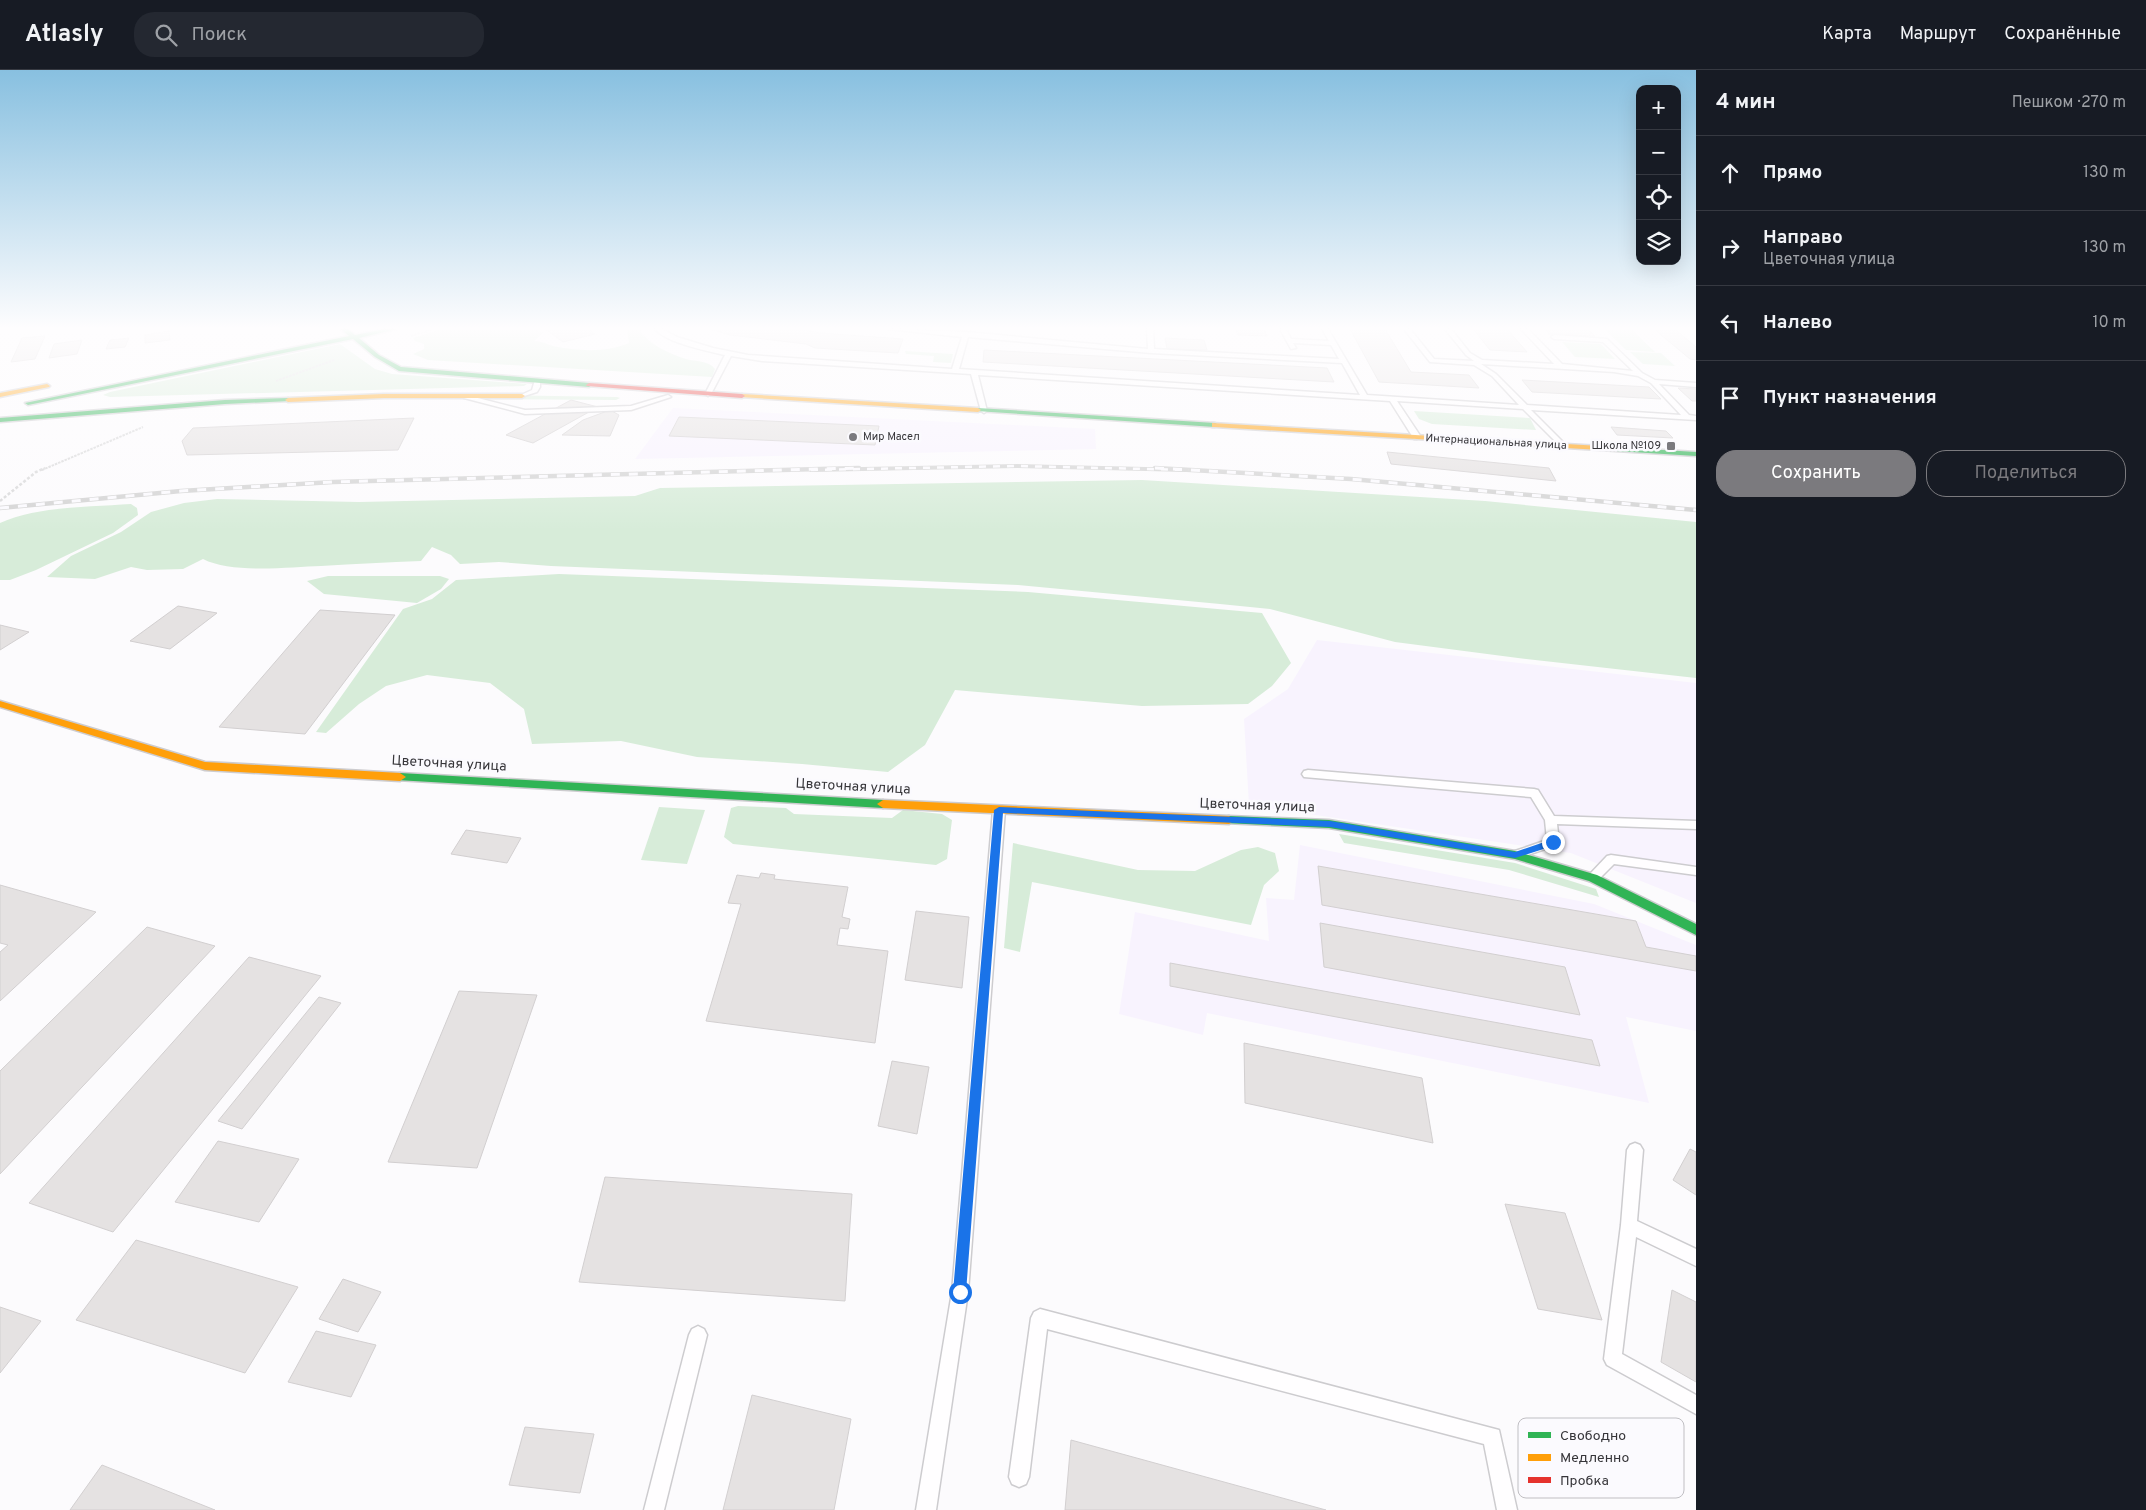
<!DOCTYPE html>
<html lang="ru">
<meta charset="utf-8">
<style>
:root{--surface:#171b24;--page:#242831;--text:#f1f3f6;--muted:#9ea1a6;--line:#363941;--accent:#7b7a7e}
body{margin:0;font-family:Overpass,sans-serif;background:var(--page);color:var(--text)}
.controls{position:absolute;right:15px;top:15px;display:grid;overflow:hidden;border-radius:10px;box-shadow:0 5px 20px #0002}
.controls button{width:45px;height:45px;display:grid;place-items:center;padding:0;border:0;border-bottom:1px solid var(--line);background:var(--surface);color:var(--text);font:25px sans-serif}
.stop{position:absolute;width:15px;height:15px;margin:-11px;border:4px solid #1a73e8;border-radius:50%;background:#fff}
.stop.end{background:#1a73e8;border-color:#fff;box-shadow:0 1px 5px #0008}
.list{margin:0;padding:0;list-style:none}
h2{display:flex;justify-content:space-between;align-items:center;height:65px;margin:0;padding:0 20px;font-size:21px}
h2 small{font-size:16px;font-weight:400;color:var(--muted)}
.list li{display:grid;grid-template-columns:32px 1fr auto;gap:15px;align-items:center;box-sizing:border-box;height:75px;padding:0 20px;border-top:1px solid var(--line)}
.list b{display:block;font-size:19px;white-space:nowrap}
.list p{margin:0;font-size:16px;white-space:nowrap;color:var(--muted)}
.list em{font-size:16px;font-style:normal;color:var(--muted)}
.actions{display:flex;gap:10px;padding:15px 20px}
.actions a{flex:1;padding:11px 0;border:1px solid var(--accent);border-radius:20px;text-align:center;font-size:18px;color:var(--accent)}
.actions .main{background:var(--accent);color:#fff}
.icon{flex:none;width:28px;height:28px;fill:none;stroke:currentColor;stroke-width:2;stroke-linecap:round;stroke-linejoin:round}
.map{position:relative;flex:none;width:1696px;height:1440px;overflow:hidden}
header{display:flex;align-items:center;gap:30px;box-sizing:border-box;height:70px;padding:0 25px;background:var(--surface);border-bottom:1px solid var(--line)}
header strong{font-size:24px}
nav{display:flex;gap:28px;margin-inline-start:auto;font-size:18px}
.search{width:350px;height:45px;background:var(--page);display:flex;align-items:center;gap:12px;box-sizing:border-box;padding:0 18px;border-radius:20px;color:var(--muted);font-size:19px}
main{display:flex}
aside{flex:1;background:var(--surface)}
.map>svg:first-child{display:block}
.industrial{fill:#f8f3fe}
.green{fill:#d7ecd9}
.building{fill:#e5e2e2;stroke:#d2cfd0}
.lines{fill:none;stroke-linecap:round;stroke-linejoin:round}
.lane-casing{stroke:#cdcccf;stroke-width:3}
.fast-casing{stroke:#cdcccf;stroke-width:3}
.slow-casing{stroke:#cdcccf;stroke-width:3}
.jam-casing{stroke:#cdcccf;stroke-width:3}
.path-far1{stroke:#d9d9da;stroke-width:2;stroke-dasharray:2.5 1;stroke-linecap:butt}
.path{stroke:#d9d9da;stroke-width:2.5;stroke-dasharray:3 2;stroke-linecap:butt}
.lane{fill:#fffeff;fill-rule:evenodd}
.fast{fill:#30b455;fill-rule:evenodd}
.slow{fill:#ff9f0a;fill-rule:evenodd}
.jam{fill:#e5322d;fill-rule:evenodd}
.rail-far1-casing{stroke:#d4d4d4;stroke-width:4}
.rail-casing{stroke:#d4d4d4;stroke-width:4.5}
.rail-far1{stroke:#fbfafe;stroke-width:2.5;stroke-dasharray:7;stroke-linecap:butt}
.rail{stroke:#fbfafe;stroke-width:3;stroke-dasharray:9;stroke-linecap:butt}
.route{fill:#1a73e8}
.poi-dot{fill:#7b7a7e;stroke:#fbfafe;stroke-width:2}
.labels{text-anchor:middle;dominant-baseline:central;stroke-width:5;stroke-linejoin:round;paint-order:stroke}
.far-poi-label{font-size:11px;fill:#363539;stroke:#fbfafe;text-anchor:start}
.far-street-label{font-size:11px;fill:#363539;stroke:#fbfafe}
.street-label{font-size:14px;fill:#363539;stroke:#fbfafe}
.key{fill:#fbfafe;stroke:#c0bfc3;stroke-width:1}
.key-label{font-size:14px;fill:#363539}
</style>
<header>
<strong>Atlasly</strong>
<div class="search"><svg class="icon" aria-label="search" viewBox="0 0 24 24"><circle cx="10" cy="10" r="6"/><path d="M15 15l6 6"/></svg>Поиск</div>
<nav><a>Карта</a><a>Маршрут</a><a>Сохранённые</a></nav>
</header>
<main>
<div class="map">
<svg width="1696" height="1440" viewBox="0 0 1696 1440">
<rect width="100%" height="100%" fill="#fcfbfd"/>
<g class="industrial">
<path d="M 673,338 L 1095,359 L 1096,379 L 635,389 Z"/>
<path d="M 1317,570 L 1696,613 L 1696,833 L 1571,783 L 1249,735 L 1244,649 L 1288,619 Z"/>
<path d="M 1300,775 L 1594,834 L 1696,875 L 1696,961 L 1626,947 L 1649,1033 L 1207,943 L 1203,965 L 1119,944 L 1135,842 L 1269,871 L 1266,828 L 1294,830 Z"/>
</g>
<g class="green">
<path d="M 441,259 L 537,259 L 543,263 L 534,271 C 541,271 547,274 553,276 C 577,281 606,283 629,273 L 627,259 L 639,259 C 649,275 668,283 686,289 C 696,292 708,290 715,299 L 712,307 L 428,290 L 413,284 L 424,279 L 424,274 L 415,271 L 413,268 Z"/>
<path d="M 1604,259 L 1631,259 L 1655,282 L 1626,280 Z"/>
<path d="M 1562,272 L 1601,274 L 1615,289 L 1575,287 Z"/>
<path d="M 340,274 L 375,299 L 392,304 L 527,314 L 524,316 L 110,327 L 103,325 L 110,322 Z"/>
<path d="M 905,281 L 953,284 L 951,293 L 933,292 L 934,286 L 906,284 Z"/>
<path d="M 1630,282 L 1661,283 L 1675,296 L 1643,294 Z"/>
<path d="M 483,325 L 617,327 L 620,328 L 616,330 L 481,329 Z"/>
<path d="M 1414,341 L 1530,348 L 1536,360 L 1432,354 L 1419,349 Z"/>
<path d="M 1142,410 L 1485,431 L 1696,452 L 1696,608 L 1518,588 L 1395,572 L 1270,539 L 1220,534 L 1018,515 L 551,496 L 499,492 L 460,494 L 451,485 L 432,477 L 421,491 C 388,492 355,494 321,496 C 289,497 232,504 203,489 L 183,499 L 147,500 L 131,497 L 95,509 L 47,507 L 71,486 L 121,462 L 151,442 L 184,433 L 217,429 L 359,432 L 635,426 L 660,418 Z"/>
<path d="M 131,434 L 137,438 L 138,445 L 113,463 L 36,500 L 10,510 L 0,510 L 0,453 C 37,436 90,437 131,434 Z"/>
<path d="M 559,504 L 1028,522 L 1262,543 L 1291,593 L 1272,616 L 1248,634 L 1142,636 L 955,620 L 925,675 L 888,702 L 802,694 L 697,687 L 621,671 L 532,674 L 524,639 L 490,613 L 427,605 L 386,616 L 359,634 L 326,663 L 316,662 L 403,539 L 432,529 L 456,510 Z"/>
<path d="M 328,506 L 440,506 L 449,509 L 441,519 L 417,533 L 324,524 L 307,511 Z"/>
<path d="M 738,736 L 786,738 L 794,744 L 892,748 L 903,740 L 942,744 L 952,750 L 947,789 L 936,795 L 733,774 L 724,767 L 731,738 Z"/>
<path d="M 659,737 L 705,740 L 687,794 L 641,790 Z"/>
<path d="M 1339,764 L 1515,793 L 1596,819 L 1599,827 L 1509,800 L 1344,773 Z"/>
<path d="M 1013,773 L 1138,800 L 1195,801 L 1241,780 L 1258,777 L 1275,783 L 1279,801 L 1264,815 L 1251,855 L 1032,812 L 1020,882 L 1004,878 Z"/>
</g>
<g class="building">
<path d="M 545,259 L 588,259 L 595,264 L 563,272 Z"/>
<path d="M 710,259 L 798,259 L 821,263 L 903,269 L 898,283 L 815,278 L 806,274 L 730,265 Z"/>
<path d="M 1236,259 L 1264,259 L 1267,266 L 1238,265 Z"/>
<path d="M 1350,259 L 1385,259 L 1411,302 L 1469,305 L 1479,318 L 1379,312 Z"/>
<path d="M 1473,259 L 1507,259 L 1527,282 L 1490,280 Z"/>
<path d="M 1545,259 L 1588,259 L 1595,266 L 1549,264 Z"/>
<path d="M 1654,259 L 1675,259 L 1696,277 L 1696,290 L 1690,289 Z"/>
<path d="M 169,261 L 170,270 L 145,273 L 145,265 Z"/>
<path d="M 45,266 L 35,289 L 11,292 L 22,268 Z"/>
<path d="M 129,268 L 125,277 L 106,279 L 110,270 Z"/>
<path d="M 1165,268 L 1204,270 L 1207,280 L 1167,279 Z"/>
<path d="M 82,270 L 77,284 L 49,288 L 54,274 Z"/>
<path d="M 984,280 L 1327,298 L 1334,312 L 983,292 Z"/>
<path d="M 1522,310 L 1649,317 L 1661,329 L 1532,322 Z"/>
<path d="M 1678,318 L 1696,319 L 1696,331 L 1692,331 Z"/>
<path d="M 571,330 L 598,337 L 533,373 L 506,365 Z"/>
<path d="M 610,340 L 619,345 L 610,366 L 562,365 L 583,350 Z"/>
<path d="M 679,347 L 879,356 L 875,375 L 669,366 Z"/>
<path d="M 414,348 L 398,380 L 187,385 L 182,371 L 193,358 Z"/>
<path d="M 1611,357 L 1666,361 L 1673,368 L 1617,365 Z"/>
<path d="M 1387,382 L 1549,398 L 1556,411 L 1391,394 Z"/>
<path d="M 178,536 L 217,543 L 170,579 L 130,571 Z"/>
<path d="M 320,540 L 395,545 L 305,664 L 219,657 Z"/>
<path d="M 0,555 L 29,562 L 0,580 Z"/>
<path d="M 466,760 L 521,768 L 507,793 L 451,784 Z"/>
<path d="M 1318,796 L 1636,851 L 1646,877 L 1696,886 L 1696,901 L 1322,835 Z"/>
<path d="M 761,803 L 775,805 L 774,809 L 848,817 L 842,847 L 850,849 L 848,859 L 840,858 L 837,875 L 888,881 L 875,973 L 706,951 L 741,834 L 728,833 L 737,805 L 759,808 Z"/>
<path d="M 0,815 L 96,842 L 0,931 L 0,882 L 8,875 L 0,873 Z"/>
<path d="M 916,841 L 969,847 L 962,918 L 905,910 Z"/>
<path d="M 1320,853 L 1565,897 L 1580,945 L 1324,897 Z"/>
<path d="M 147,857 L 215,876 L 0,1104 L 0,1001 Z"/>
<path d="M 249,887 L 321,906 L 113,1162 L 29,1133 Z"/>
<path d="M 1170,893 L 1592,970 L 1600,996 L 1170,916 Z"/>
<path d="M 459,921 L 537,925 L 477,1098 L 388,1092 Z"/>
<path d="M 319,927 L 341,933 L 242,1059 L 218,1051 Z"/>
<path d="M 1244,973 L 1422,1008 L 1433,1073 L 1245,1033 Z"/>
<path d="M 892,991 L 929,997 L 917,1064 L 878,1056 Z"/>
<path d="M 218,1071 L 299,1089 L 259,1152 L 175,1132 Z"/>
<path d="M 1690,1079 L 1696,1082 L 1696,1125 L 1673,1110 Z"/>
<path d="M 605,1107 L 852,1124 L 845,1231 L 579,1212 Z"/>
<path d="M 1505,1134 L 1565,1143 L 1602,1250 L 1538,1239 Z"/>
<path d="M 136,1170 L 298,1217 L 245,1303 L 76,1250 Z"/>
<path d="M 343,1209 L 381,1222 L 358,1262 L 319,1249 Z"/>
<path d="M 1672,1220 L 1696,1232 L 1696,1312 L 1661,1292 Z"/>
<path d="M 0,1237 L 41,1251 L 0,1303 Z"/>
<path d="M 316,1261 L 376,1275 L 351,1327 L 288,1312 Z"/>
<path d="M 752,1325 L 851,1349 L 834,1440 L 723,1440 Z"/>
<path d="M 525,1357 L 594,1364 L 580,1423 L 509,1415 Z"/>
<path d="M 1071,1370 L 1326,1440 L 1065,1440 Z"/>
<path d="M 102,1395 L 215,1440 L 70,1440 Z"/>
</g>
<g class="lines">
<defs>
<g id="lane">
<path d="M 655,259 L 662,259 L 677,267 L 713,278 L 748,285 L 952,299 L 962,267 L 888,259 L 966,262 L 1148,279 L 1147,259 L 1153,259 L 1154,279 L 1339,289 L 1331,275 L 1293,273 L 1296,278 L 1291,279 L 1280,259 L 1286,259 L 1291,269 L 1329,271 L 1322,259 L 1328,259 L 1367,325 L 1519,335 L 1492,306 L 1474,295 L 1430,292 L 1404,259 L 1410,259 L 1434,289 L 1474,291 L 1466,285 L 1445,259 L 1451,259 L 1470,283 L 1482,290 L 1554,294 L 1521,259 L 1528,259 L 1562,294 L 1633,301 L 1603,272 L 1554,269 L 1551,267 L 1554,265 L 1607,269 L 1642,303 L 1655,310 L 1696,313 L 1696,317 L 1659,314 L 1689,345 L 1696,346 L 1696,350 L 1531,340 L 1565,374 L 1565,378 L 1562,378 L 1523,339 L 1397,331 L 1421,367 L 1417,369 L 1414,369 L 1390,331 L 978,305 L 987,341 L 984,343 L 981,341 L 971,304 L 762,291 L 731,286 L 711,324 L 708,326 L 705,324 L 725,285 C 707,281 667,273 655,259 ZM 968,267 L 1151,283 L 1342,293 L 1360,325 L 959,299 ZM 1481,294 L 1614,302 L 1638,306 L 1651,313 L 1681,345 L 1527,335 L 1496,304 Z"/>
<path d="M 535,310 L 540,311 L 540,317 L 537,322 L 521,327 L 521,325 L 532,320 Z"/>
<path d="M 466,325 L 525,340 L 631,336 L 668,325 L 671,327 L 631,340 L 525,344 L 464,328 L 464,326 Z"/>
<path d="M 1308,700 L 1534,719 L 1538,720 L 1554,746 L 1696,751 L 1696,759 L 1557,754 L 1559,772 L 1557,775 L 1519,788 L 1515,787 L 1513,784 L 1515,781 L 1547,770 L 1545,750 L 1531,727 L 1304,707 L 1302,704 L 1304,701 Z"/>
<path d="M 999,736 L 1005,740 L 968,1222 L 936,1440 L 916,1440 L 952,1222 L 993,740 Z"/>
<path d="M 1611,785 L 1696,797 L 1696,805 L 1614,794 L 1597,811 L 1589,811 L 1587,808 L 1589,805 L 1607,786 Z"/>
<path d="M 1635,1073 L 1640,1075 L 1643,1080 L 1637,1151 L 1696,1179 L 1696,1196 L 1636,1167 L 1622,1284 L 1696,1325 L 1696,1344 L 1607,1295 L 1604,1289 L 1621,1155 L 1627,1080 L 1630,1075 Z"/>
<path d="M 1040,1239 L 1499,1360 L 1517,1440 L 1497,1440 L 1484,1374 L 1047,1259 L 1029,1407 L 1026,1414 L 1019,1417 L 1012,1414 L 1009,1407 L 1031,1248 L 1034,1242 Z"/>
<path d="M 698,1256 L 704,1259 L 707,1265 L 664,1440 L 644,1440 L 689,1265 L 692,1259 Z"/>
</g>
<g id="fast">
<path d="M 341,259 L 348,259 L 355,265 L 384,259 L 397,259 L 359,268 L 379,285 L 401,297 L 589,313 L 592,315 L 589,317 L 399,301 L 375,287 L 353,269 L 28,335 L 25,333 L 349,266 Z"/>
<path d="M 288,328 L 291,330 L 290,331 L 225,334 L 0,352 L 0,348 L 225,330 Z"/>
<path d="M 978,338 L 1215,353 L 1219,355 L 1215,357 L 976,341 L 976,339 Z"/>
<path d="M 1597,376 L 1696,382 L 1696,386 L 1600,380 L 1596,378 Z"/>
<path d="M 400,703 L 883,730 L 889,734 L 883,738 L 396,710 L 394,707 L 396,704 Z"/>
<path d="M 1229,746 L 1329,750 L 1515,781 L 1597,805 L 1696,854 L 1696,865 L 1589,811 L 1515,789 L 1329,758 L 1225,753 L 1223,750 L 1225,747 Z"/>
</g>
<g id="slow">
<path d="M 47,314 L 50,316 L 49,317 L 0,327 L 0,323 Z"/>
<path d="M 384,324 L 522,324 L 525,326 L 522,328 L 384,328 L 288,332 L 285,330 L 288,328 Z"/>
<path d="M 742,324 L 978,338 L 981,340 L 978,342 L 740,327 L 739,326 Z"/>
<path d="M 1212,353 L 1600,376 L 1604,378 L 1600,380 L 1215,357 L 1212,357 Z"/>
<path d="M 0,631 L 205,692 L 400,703 L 406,707 L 400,711 L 205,700 L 0,637 Z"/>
<path d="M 883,730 L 1229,746 L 1235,750 L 1229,754 L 883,738 L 877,734 Z"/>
</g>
<path id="jam" d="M 589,313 L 742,324 L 745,326 L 742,328 L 587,316 L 586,315 Z"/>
</defs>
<use href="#lane" class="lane-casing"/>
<use href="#fast" class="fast-casing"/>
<use href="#slow" class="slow-casing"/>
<use href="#jam" class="jam-casing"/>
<g class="path-far1">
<path d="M 411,266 L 433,259"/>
<path d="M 276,311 L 334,290"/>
<path d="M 42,400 L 143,357"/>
</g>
<path class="path" d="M 0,431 L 36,402 L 45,398"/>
<use href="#lane" class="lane"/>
<use href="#fast" class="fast"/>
<use href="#slow" class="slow"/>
<use href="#jam" class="jam"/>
<defs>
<path id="rail-far1" d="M 811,400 L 1017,396 L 1189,400"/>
<g id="rail">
<path d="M 1155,398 L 1351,409 L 1696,440"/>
<path d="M 0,438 L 181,421 L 333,412 L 859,398"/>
</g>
</defs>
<use href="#rail-far1" class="rail-far1-casing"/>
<use href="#rail" class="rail-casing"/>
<use href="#rail-far1" class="rail-far1"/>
<use href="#rail" class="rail"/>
</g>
<linearGradient id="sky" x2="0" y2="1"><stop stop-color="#88c0e0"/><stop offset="0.56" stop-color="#fefdfe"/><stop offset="1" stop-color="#fefdfe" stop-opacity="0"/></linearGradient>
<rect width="1696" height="461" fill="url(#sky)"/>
<path class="route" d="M 999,737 L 1330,751 L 1515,782 L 1553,769 L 1557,772 L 1556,775 L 1515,788 L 1330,757 L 1003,743 L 966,1222 L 964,1227 L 960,1229 L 955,1227 L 953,1222 L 994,740 Z"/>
<g class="poi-dot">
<circle cx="853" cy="367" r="5"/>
<rect x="1666" y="371" width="10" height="10" rx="2.5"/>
</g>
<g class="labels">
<g class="far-poi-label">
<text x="863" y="367">Мир Масел</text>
<text x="1661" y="376" text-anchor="end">Школа №109</text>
</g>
<g class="far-street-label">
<text transform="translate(1496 372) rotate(3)">Интернациональная улица</text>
</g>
<g class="street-label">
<text transform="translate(449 694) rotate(3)">Цветочная улица</text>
<text transform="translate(853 717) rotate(3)">Цветочная улица</text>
<text transform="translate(1257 736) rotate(2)">Цветочная улица</text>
</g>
</g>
<rect x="1518" y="1348" width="166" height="80" rx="8" class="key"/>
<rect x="1528" y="1362" width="23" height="6" fill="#30b455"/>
<rect x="1528" y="1384" width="23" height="7" fill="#ff9f0a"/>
<rect x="1528" y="1407" width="23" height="6" fill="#e5322d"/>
<g class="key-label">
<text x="1560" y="1370">Свободно</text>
<text x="1560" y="1392">Медленно</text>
<text x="1560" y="1415">Пробка</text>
</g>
</svg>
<div class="controls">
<button>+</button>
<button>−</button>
<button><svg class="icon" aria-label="locate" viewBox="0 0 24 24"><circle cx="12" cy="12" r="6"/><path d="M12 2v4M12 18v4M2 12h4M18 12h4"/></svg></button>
<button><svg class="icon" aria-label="layers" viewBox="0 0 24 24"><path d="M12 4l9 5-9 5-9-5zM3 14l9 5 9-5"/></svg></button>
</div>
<div class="stop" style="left:960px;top:1222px"></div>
<div class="stop end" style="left:1553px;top:772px"></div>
</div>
<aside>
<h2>4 мин<small>Пешком · 270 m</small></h2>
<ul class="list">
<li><svg class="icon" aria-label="ahead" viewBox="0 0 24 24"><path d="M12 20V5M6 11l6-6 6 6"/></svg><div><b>Прямо</b></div><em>130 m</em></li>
<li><svg class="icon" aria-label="right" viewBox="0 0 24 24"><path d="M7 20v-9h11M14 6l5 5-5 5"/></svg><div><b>Направо</b><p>Цветочная улица</p></div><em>130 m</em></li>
<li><svg class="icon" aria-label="left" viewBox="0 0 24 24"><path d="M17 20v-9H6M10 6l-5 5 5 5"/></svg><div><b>Налево</b></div><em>10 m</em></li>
<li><svg class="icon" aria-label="arrive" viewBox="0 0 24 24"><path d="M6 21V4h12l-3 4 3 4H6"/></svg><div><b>Пункт назначения</b></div></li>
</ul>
<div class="actions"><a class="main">Сохранить</a><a>Поделиться</a></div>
</aside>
</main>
